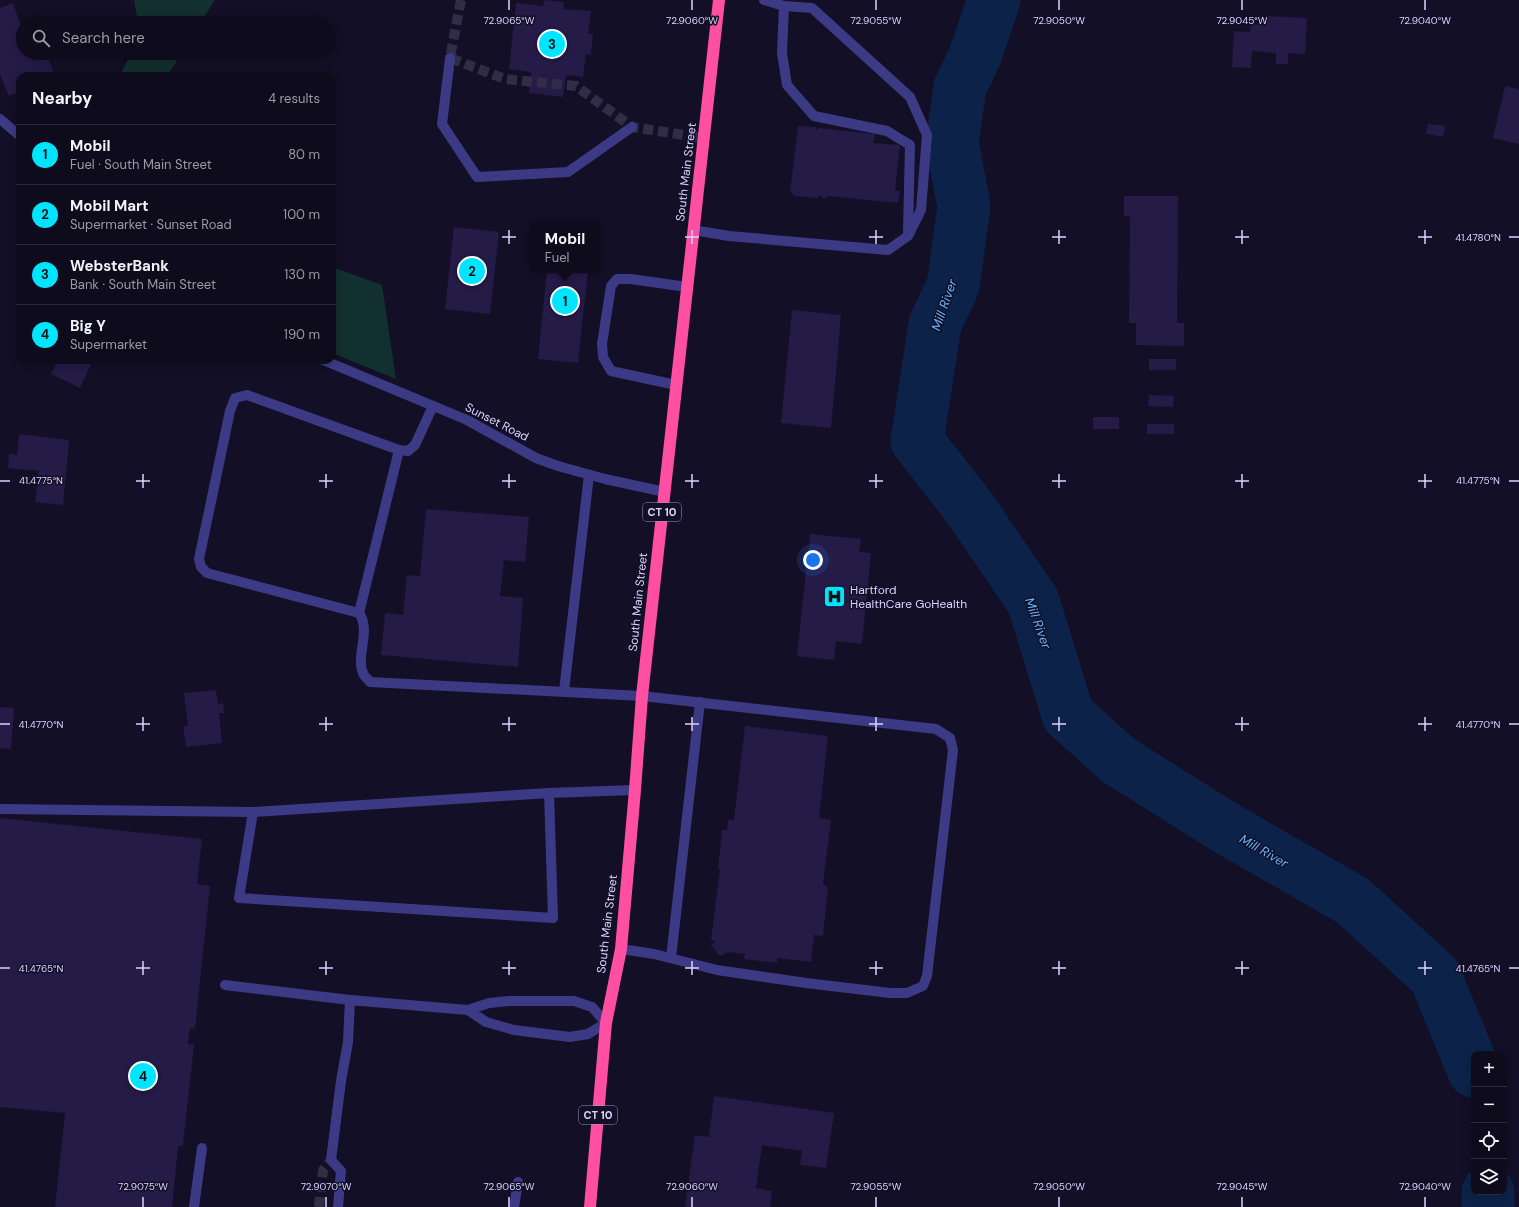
<!DOCTYPE html>
<meta charset="utf-8">
<style>
:root{--surface:#0e0b1c;--page:#1c1929;--text:#f1f3f6;--muted:#9b9ba3;--line:#2e2b3b;--accent:#00e5ff}
body{margin:0;font-family:"DM Sans",sans-serif;background:var(--page);color:var(--text)}
.controls{position:absolute;right:12px;bottom:12px;display:grid;overflow:hidden;border-radius:8px;box-shadow:0 2px 10px #0003}
.controls button{width:36px;height:36px;display:grid;place-items:center;padding:0;border:0;border-bottom:1px solid var(--line);background:var(--surface);color:var(--text);font:20px sans-serif}
.you{position:absolute;left:813px;top:560px;width:14px;height:14px;margin:-10px;border:3px solid #fff;border-radius:50%;background:#1a73e8;box-shadow:0 0 0 6px #1a73e833}
.badge{display:grid;place-items:center;width:26px;height:26px;border-radius:50%;background:var(--accent);color:#111;font-size:13px;font-weight:700}
.pin{position:absolute;translate:-50% -50%;border:2px solid #fff;box-shadow:0 1px 4px #0006}
.popup{position:absolute;left:530px;top:221px;width:70px;height:52px;box-sizing:border-box;display:grid;place-content:center;border-radius:8px;background:var(--surface);filter:drop-shadow(0 1px 3px #0005);font-size:13px;white-space:nowrap;color:var(--muted)}
.popup b{font-size:15px;color:var(--text)}
.popup::after{content:'';position:absolute;left:50%;top:100%;margin-left:-8px;border:8px solid transparent;border-top-color:var(--surface)}
.list{margin:0;padding:0;list-style:none}
h2{display:flex;justify-content:space-between;align-items:center;height:52px;margin:0;padding:0 16px;font-size:17px}
h2 small{font-size:13px;font-weight:400;color:var(--muted)}
.list li{display:grid;grid-template-columns:26px 1fr auto;gap:12px;align-items:center;box-sizing:border-box;height:60px;padding:0 16px;border-top:1px solid var(--line)}
.list b{display:block;font-size:15px;white-space:nowrap}
.list p{margin:0;font-size:13px;white-space:nowrap;color:var(--muted)}
.list em{font-size:13px;font-style:normal;color:var(--muted)}
.icon{flex:none;width:22px;height:22px;fill:none;stroke:currentColor;stroke-width:2;stroke-linecap:round;stroke-linejoin:round}
.map{position:relative;flex:none;width:1519px;height:1207px;overflow:hidden}
.search{position:absolute;background:var(--surface);box-shadow:0 2px 10px #0003;left:16px;top:16px;width:320px;height:44px;display:flex;align-items:center;gap:10px;box-sizing:border-box;padding:0 14px;border-radius:22px;color:var(--muted);font-size:15px}
.panel{position:absolute;background:var(--surface);box-shadow:0 2px 10px #0003;left:16px;top:72px;width:320px;height:292px;border-radius:12px}
.map>svg:first-child{display:block}
.green{fill:#12302f}
.lines{fill:none;stroke-linecap:round;stroke-linejoin:round}
.river{stroke:#0c2248;stroke-width:53}
.building{fill:#241b47}
.minor-tunnel{stroke:#312d47;stroke-width:10;stroke-dasharray:10 5;stroke-linecap:butt}
.minor{stroke:#3d3a85;stroke-width:10}
.highway{stroke:#ff4fa3;stroke-width:12}
.ticks{fill:none;stroke:#d9d4ff;stroke-width:1.5}
.labels{text-anchor:middle;dominant-baseline:central;stroke-width:3;stroke-linejoin:round;paint-order:stroke}
.shield{fill:#130f26;stroke:#9e99be;stroke-width:1}
.shield-label{font-size:11px;font-weight:bold;fill:#d9d4ff}
.street-label{font-size:12px;fill:#d9d4ff;stroke:#130f26}
.poi-label{font-size:12px;fill:#d9d4ff;stroke:#130f26;text-anchor:start}
.water-label{font-size:13px;font-style:italic;fill:#62b6ff;stroke:#130f26}
.ticks-label{font-size:10px;text-anchor:middle;fill:#d9d4ff;stroke:#130f26;stroke-width:3;stroke-linejoin:round;paint-order:stroke}
</style>
<div class="map">
<svg width="1519" height="1207" viewBox="0 0 1519 1207">
<rect width="100%" height="100%" fill="#130f26"/>
<g class="green">
<path d="M 134,0 L 215,0 L 200,23 L 138,23 Z"/>
<path d="M 132,53 L 182,53 L 167,76 L 119,76 Z"/>
<path d="M 332,267 L 382,285 L 396,379 L 332,353 Z"/>
</g>
<g class="lines">
<g class="river">
<path d="M 994,0 L 975,56 L 960,87 L 952,143 L 964,206 L 953,286 L 935,324 L 917,441 L 968,506 L 1033,601 L 1068,715 L 1118,760 L 1226,828 L 1353,901 L 1435,976 L 1474,1071"/>
<path d="M 1488,1192 L 1488,1207"/>
</g>
</g>
<g class="building">
<path d="M 544,0 L 564,2 L 563,9 L 591,11 L 588,34 L 593,34 L 591,55 L 586,54 L 583,77 L 566,75 L 563,97 L 529,93 L 531,72 L 509,69 L 516,3 L 543,6 Z"/>
<path d="M 13,3 L 23,32 L 23,53 L 46,53 L 55,76 L 20,76 L 20,92 L 9,96 L 0,74 L 0,8 Z"/>
<path d="M 1266,16 L 1307,18 L 1305,54 L 1288,53 L 1288,64 L 1276,64 L 1276,53 L 1252,51 L 1251,68 L 1232,67 L 1234,31 L 1250,32 L 1251,24 L 1266,25 Z"/>
<path d="M 1505,86 L 1519,89 L 1519,144 L 1493,138 Z"/>
<path d="M 1428,124 L 1445,126 L 1443,137 L 1426,134 Z"/>
<path d="M 798,126 L 816,127 L 816,130 L 819,128 L 875,134 L 873,143 L 900,145 L 895,191 L 900,191 L 898,203 L 828,196 L 824,199 L 820,195 L 817,198 L 795,196 L 790,192 Z"/>
<path d="M 1124,196 L 1178,196 L 1177,323 L 1184,323 L 1184,346 L 1136,345 L 1136,323 L 1129,323 L 1130,217 L 1124,216 Z"/>
<path d="M 454,227 L 499,232 L 490,314 L 445,309 Z"/>
<path d="M 547,270 L 588,270 L 578,363 L 538,359 Z"/>
<path d="M 792,310 L 841,315 L 831,428 L 781,423 Z"/>
<rect x="1149" y="359" width="27" height="11"/>
<path d="M 58,360 L 93,360 L 80,388 L 51,374 Z"/>
<path d="M 1149,395 L 1174,396 L 1173,407 L 1148,406 Z"/>
<rect x="1093" y="417" width="26" height="12"/>
<rect x="1147" y="424" width="27" height="10"/>
<path d="M 19,434 L 69,440 L 63,505 L 35,502 L 39,471 L 8,468 L 9,454 L 17,455 Z"/>
<path d="M 426,509 L 529,517 L 525,562 L 504,560 L 500,596 L 523,598 L 518,667 L 381,655 L 385,613 L 403,615 L 407,575 L 420,576 Z"/>
<path d="M 810,534 L 861,539 L 859,552 L 871,553 L 862,644 L 836,641 L 834,660 L 797,656 Z"/>
<path d="M 216,690 L 218,704 L 223,703 L 224,713 L 219,713 L 222,743 L 186,747 L 183,726 L 188,726 L 184,693 Z"/>
<path d="M 0,707 L 14,708 L 11,749 L 0,748 Z"/>
<path d="M 745,726 L 828,736 L 819,818 L 831,820 L 823,884 L 828,888 L 823,936 L 814,935 L 811,962 L 777,958 L 777,963 L 744,959 L 745,954 L 729,952 L 720,956 L 711,945 L 716,941 L 711,940 L 720,869 L 718,869 L 722,830 L 727,830 L 728,820 L 734,820 Z"/>
<path d="M 0,818 L 202,839 L 197,884 L 210,886 L 195,1029 L 190,1028 L 188,1044 L 194,1045 L 183,1145 L 178,1147 L 172,1207 L 55,1207 L 65,1113 L 0,1107 Z"/>
<path d="M 714,1096 L 834,1113 L 826,1168 L 800,1165 L 802,1151 L 762,1145 L 756,1188 L 772,1191 L 770,1207 L 685,1207 L 695,1135 L 709,1137 Z"/>
</g>
<g class="lines">
<g class="minor-tunnel">
<path d="M 461,0 L 450,58 L 505,79 L 576,86 L 632,127 L 704,138"/>
<path d="M 319,1207 L 323,1170 L 331,1160"/>
</g>
<g class="minor">
<path d="M 784,6 L 782,53 L 787,85 L 814,116 L 887,131 L 910,145 L 908,232"/>
<path d="M 450,58 L 442,124 L 477,177 L 568,172 L 632,127"/>
<path d="M 0,119 L 20,136"/>
<path d="M 693,230 L 729,236 L 888,250 L 908,236 L 921,210 L 927,135 L 910,97 L 812,8 L 784,6 L 764,0"/>
<path d="M 323,360 L 467,420 L 536,458 L 558,466 L 605,479 L 665,492"/>
<path d="M 676,385 L 611,371 L 603,357 L 602,344 L 611,286 L 617,279 L 631,279 L 687,287"/>
<path d="M 433,406 L 415,445 L 408,451 L 399,450 L 247,395 L 235,398 L 230,411 L 199,559 L 201,567 L 207,573 L 359,613 C 372,631 354,658 364,675 C 365,677 368,679 370,682 L 642,696 L 936,729 L 950,738 L 953,750 L 927,976 L 923,986 L 907,993 L 890,993 L 806,983 L 717,970 L 654,954 L 621,949"/>
<path d="M 359,613 L 399,450"/>
<path d="M 564,691 L 589,475"/>
<path d="M 549,793 L 635,790"/>
<path d="M 0,809 L 253,812 L 239,898 L 553,918 L 549,793 L 253,812"/>
<path d="M 671,958 L 700,702"/>
<path d="M 225,985 L 350,1000"/>
<path d="M 194,1207 L 202,1148"/>
<path d="M 338,1207 L 341,1171 L 331,1160 L 341,1081 L 348,1042 L 350,1000 L 468,1010 L 489,1003 L 509,1001 L 574,1001 L 592,1007 L 606,1023 L 588,1034 L 570,1037 L 514,1030 L 486,1022 L 468,1010"/>
<path d="M 514,1207 L 518,1182"/>
</g>
<path class="highway" d="M 590,1207 L 606,1023 L 621,949 L 635,790 L 642,696 L 719,0"/>
</g>
<path class="ticks" d="M 509,0 L 509,10M 692,0 L 692,10M 876,0 L 876,10M 1059,0 L 1059,10M 1242,0 L 1242,10M 1425,0 L 1425,10M 509,230 L 509,244M 692,230 L 692,244M 876,230 L 876,244M 1059,230 L 1059,244M 1242,230 L 1242,244M 1425,230 L 1425,244M 502,237 L 516,237M 685,237 L 699,237M 869,237 L 883,237M 1052,237 L 1066,237M 1235,237 L 1249,237M 1418,237 L 1432,237M 1509,237 L 1519,237M 143,474 L 143,488M 326,474 L 326,488M 509,474 L 509,488M 692,474 L 692,488M 876,474 L 876,488M 1059,474 L 1059,488M 1242,474 L 1242,488M 1425,474 L 1425,488M 0,481 L 10,481M 136,481 L 150,481M 319,481 L 333,481M 502,481 L 516,481M 685,481 L 699,481M 869,481 L 883,481M 1052,481 L 1066,481M 1235,481 L 1249,481M 1418,481 L 1432,481M 1509,481 L 1519,481M 143,717 L 143,731M 326,717 L 326,731M 509,717 L 509,731M 692,717 L 692,731M 876,717 L 876,731M 1059,717 L 1059,731M 1242,717 L 1242,731M 1425,717 L 1425,731M 0,724 L 10,724M 136,724 L 150,724M 319,724 L 333,724M 502,724 L 516,724M 685,724 L 699,724M 869,724 L 883,724M 1052,724 L 1066,724M 1235,724 L 1249,724M 1418,724 L 1432,724M 1509,724 L 1519,724M 143,961 L 143,975M 326,961 L 326,975M 509,961 L 509,975M 692,961 L 692,975M 876,961 L 876,975M 1059,961 L 1059,975M 1242,961 L 1242,975M 1425,961 L 1425,975M 0,968 L 10,968M 136,968 L 150,968M 319,968 L 333,968M 502,968 L 516,968M 685,968 L 699,968M 869,968 L 883,968M 1052,968 L 1066,968M 1235,968 L 1249,968M 1418,968 L 1432,968M 1509,968 L 1519,968M 143,1197 L 143,1207M 326,1197 L 326,1207M 509,1197 L 509,1207M 692,1197 L 692,1207M 876,1197 L 876,1207M 1059,1197 L 1059,1207M 1242,1197 L 1242,1207M 1425,1197 L 1425,1207"/>
<defs>
<symbol id="hospital-square" viewBox="-11 -11 22 22"><rect x="-9" y="-9" width="18" height="18" rx="4" fill="#00e5ff" stroke="#130f26"/><path d="M-5-5h3v3.5h4V-5h3V5h-3V1.5h-4V5h-3Z" fill="#111"/></symbol>
</defs>
<g fill-rule="evenodd">
<use href="#hospital-square" x="822" y="584" width="25" height="25"/>
</g>
<g class="labels">
<g class="shield">
<rect x="643" y="503" width="38" height="18" rx="3"/>
<rect x="579" y="1106" width="38" height="18" rx="3"/>
</g>
<g class="shield-label">
<text x="662" y="512">CT 10</text>
<text x="598" y="1115">CT 10</text>
</g>
<g class="street-label">
<text transform="translate(686 172) rotate(-83)">South Main Street</text>
<text transform="translate(497 422) rotate(27)">Sunset Road</text>
<text transform="translate(638 602) rotate(-84)">South Main Street</text>
<text transform="translate(607 924) rotate(-83)">South Main Street</text>
</g>
<g class="poi-label">
<text x="850" y="590">Hartford<tspan x="850" dy="14">HealthCare GoHealth</tspan></text>
</g>
<g class="water-label">
<text transform="translate(944 305) rotate(-71)">Mill River</text>
<text transform="translate(1038 623) rotate(70)">Mill River</text>
<text transform="translate(1264 851) rotate(30)">Mill River</text>
</g>
</g>
<g class="ticks-label">
<text x="509" y="24">72.9065°W</text>
<text x="692" y="24">72.9060°W</text>
<text x="876" y="24">72.9055°W</text>
<text x="1059" y="24">72.9050°W</text>
<text x="1242" y="24">72.9045°W</text>
<text x="1425" y="24">72.9040°W</text>
<text x="1478" y="241">41.4780°N</text>
<text x="41" y="484">41.4775°N</text>
<text x="1478" y="484">41.4775°N</text>
<text x="41" y="728">41.4770°N</text>
<text x="1478" y="728">41.4770°N</text>
<text x="41" y="972">41.4765°N</text>
<text x="1478" y="972">41.4765°N</text>
<text x="143" y="1190">72.9075°W</text>
<text x="326" y="1190">72.9070°W</text>
<text x="509" y="1190">72.9065°W</text>
<text x="692" y="1190">72.9060°W</text>
<text x="876" y="1190">72.9055°W</text>
<text x="1059" y="1190">72.9050°W</text>
<text x="1242" y="1190">72.9045°W</text>
<text x="1425" y="1190">72.9040°W</text>
</g>
</svg>
<div class="controls">
<button>+</button>
<button>−</button>
<button><svg class="icon" aria-label="locate" viewBox="0 0 24 24"><circle cx="12" cy="12" r="6"/><path d="M12 2v4M12 18v4M2 12h4M18 12h4"/></svg></button>
<button><svg class="icon" aria-label="layers" viewBox="0 0 24 24"><path d="M12 4l9 5-9 5-9-5zM3 14l9 5 9-5"/></svg></button>
</div>
<div class="you"></div>
<div class="pin badge" style="left:565px;top:301px">1</div>
<div class="popup"><b>Mobil</b>Fuel</div>
<div class="pin badge" style="left:472px;top:271px">2</div>
<div class="pin badge" style="left:552px;top:44px">3</div>
<div class="pin badge" style="left:143px;top:1076px">4</div>
<div class="search"><svg class="icon" aria-label="search" viewBox="0 0 24 24"><circle cx="10" cy="10" r="6"/><path d="M15 15l6 6"/></svg>Search here</div>
<section class="panel">
<h2>Nearby<small>4 results</small></h2>
<ul class="list">
<li><span class="badge">1</span><div><b>Mobil</b><p>Fuel · South Main Street</p></div><em>80 m</em></li>
<li><span class="badge">2</span><div><b>Mobil Mart</b><p>Supermarket · Sunset Road</p></div><em>100 m</em></li>
<li><span class="badge">3</span><div><b>WebsterBank</b><p>Bank · South Main Street</p></div><em>130 m</em></li>
<li><span class="badge">4</span><div><b>Big Y</b><p>Supermarket</p></div><em>190 m</em></li>
</ul>
</section>
</div>
